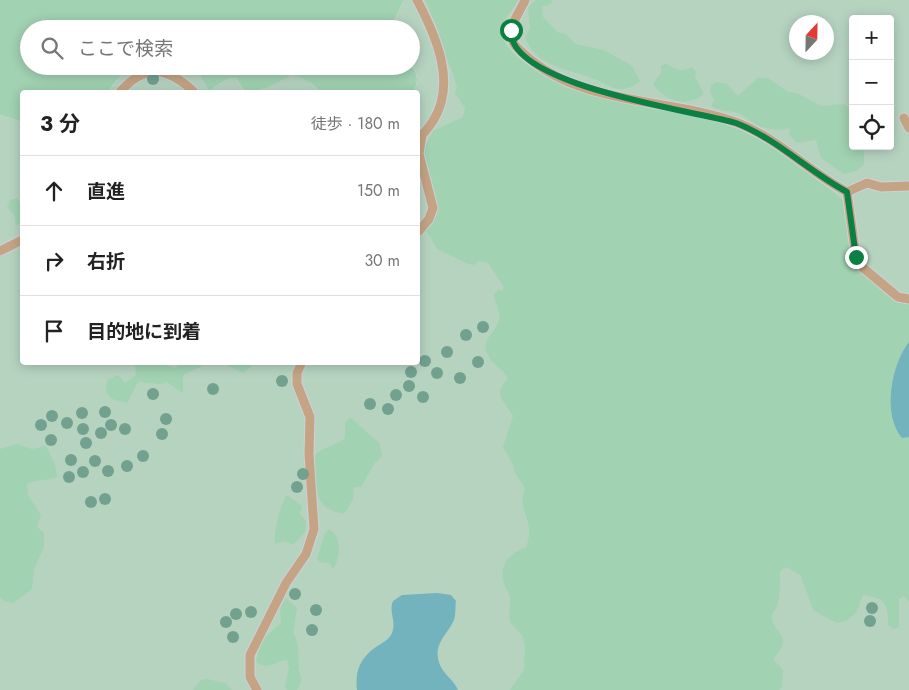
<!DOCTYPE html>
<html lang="ja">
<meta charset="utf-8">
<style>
:root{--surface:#fff;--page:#f6f6f6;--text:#222;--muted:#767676;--line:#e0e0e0}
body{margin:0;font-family:Jost,"Noto Sans JP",sans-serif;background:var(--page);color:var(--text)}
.controls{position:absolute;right:15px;top:15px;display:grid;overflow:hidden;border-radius:5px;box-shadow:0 2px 12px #0003}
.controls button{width:45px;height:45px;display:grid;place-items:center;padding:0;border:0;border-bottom:1px solid var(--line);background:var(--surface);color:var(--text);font:25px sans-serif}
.compass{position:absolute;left:789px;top:15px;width:45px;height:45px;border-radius:50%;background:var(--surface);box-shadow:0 2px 12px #0003;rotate:22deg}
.stop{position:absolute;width:15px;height:15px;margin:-11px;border:4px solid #0b8043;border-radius:50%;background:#fff}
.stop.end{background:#0b8043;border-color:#fff;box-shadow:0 1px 5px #0008}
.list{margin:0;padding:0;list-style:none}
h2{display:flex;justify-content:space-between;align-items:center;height:65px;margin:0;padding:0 20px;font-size:21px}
h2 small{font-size:16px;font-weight:400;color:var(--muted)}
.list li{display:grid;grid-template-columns:32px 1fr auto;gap:15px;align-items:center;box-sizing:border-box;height:70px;padding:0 20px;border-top:1px solid var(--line)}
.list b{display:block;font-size:19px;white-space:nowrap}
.list em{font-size:16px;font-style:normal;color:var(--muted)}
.icon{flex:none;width:28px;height:28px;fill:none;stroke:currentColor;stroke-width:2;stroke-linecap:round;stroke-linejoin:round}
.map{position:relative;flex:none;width:909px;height:690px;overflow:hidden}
.search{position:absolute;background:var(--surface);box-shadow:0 2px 12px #0003;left:20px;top:20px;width:400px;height:55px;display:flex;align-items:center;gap:12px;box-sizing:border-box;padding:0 18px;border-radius:28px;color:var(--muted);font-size:19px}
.panel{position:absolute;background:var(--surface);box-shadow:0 2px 12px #0003;left:20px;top:90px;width:400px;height:275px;border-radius:5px}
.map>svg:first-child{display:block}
.green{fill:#b6d3c0;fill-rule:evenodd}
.forest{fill:#a1d2b2}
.water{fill:#72b3bd}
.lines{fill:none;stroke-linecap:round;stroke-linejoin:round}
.service-casing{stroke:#ced2da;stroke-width:11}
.service{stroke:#c5a485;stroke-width:9}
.tree{fill:#72a190}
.route{stroke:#0b8043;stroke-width:6}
</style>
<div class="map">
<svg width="909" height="690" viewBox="0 0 909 690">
<rect width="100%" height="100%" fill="#f0f4fd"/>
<g class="green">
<path d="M 404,0 L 909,0 L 909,690 L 0,690 L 0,115 L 22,122 L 22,362 L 418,362 L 418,92 L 414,92 C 418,82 419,74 411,65 L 411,29 L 390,29 ZM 853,19 L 890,19 L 890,146 L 853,146 ZM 796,22 L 826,22 L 826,52 L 796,52 Z"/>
<path d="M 132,66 L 194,66 L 209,91 L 227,79 L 236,78 L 245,92 L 108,92 L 115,82 Z"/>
<path d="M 292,73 C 302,78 315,83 319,92 L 257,92 Z"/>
</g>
<g class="forest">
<path d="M 0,0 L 404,0 L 390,29 L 29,29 L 29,66 L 132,66 L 115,82 L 108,92 L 22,92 L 22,122 L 0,115 Z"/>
<path d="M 425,0 L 519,0 L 499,28 C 514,96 682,108 738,128 C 766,139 790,158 813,177 C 824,186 841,195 847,207 C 853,219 855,253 858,267 C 866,280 893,300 909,303 L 909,342 L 905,348 L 894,379 L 902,438 L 909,437 L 909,602 L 904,596 L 899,599 L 899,627 L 894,629 L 888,625 C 888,603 885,598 863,595 L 856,613 L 846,621 L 837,623 L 814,611 L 800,575 L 786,567 L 780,571 C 780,581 780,593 778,603 C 777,608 772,612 772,618 C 773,634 796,634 773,659 L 783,670 L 782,688 L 779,690 L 510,690 L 524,670 L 525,648 L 523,637 L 510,622 C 508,614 511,607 510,598 C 510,593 505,589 504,583 C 499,563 509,554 526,547 C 537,520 516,514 525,488 L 515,473 L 513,465 L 503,447 L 513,416 C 504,400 492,395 508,379 C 503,367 492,366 487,353 C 481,341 494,333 498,323 C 503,312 494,304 494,294 L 498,290 L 502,291 L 504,287 L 488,263 L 479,261 L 474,265 L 468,264 L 437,249 L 426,230 L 438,209 L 423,160 L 423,150 L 433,131 L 463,117 L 465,108 L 455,93 L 457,87 L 451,68 L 442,48 L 438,30 Z"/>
<path d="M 536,0 L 552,0 L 551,4 L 542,7 L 543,17 L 557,32 L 566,34 L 575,44 L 604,50 L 632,66 L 640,81 C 632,87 625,91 615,88 C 609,87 603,82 597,80 C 569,68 539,69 525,38 L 530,28 L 528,7 Z"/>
<path d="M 666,64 C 676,69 681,73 692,67 L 696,72 L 695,76 L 704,94 C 686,108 665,101 653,84 L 661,73 L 661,66 Z"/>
<path d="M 411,65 C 419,74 418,82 414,92 L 319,92 C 315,83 302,78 292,74 C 279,82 261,93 245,92 L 236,78 L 227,79 L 209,91 L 194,66 Z"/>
<path d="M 758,78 L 768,78 L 788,92 L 797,93 L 821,106 L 844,104 L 853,111 L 853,146 L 864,146 L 864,165 L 856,171 L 844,174 L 821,158 L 816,140 L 797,143 L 789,134 L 790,128 C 776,132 764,129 752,122 C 747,119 743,115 738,113 C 729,110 719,112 711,106 L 714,100 L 710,91 L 711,85 L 716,82 L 727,84 L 738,96 Z"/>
<path d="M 17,198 L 22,206 L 22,222 L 16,226 L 15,216 L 7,207 L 10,200 Z"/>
<path d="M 135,363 L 158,363 L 175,368 L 183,363 L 201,363 L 202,366 L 183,375 L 183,393 L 167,382 L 160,384 L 138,382 L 127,403 L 112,399 L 106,392 L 107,380 L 118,375 L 125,383 L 136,375 Z"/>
<path d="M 222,363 L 251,363 L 252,366 L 243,373 Z"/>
<path d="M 350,417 L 380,444 L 382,456 L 374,464 L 361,487 L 354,487 L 353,499 L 345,513 C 315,513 314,483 311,460 C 320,447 334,447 345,438 L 345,423 Z"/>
<path d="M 17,444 L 32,449 L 46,446 L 55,465 L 57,477 C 47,481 37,479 27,484 L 28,495 L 41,515 L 37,527 L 44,533 L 44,547 L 34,569 L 32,589 L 13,603 L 4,601 L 0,597 L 0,449 Z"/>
<path d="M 287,495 L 302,506 L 300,514 L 306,521 L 305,532 L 293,545 L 285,541 L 275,544 C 273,535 281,501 287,495 Z"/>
<path d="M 329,529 C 342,537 341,557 333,569 L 329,563 L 320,562 L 317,559 L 325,533 Z"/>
<path d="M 286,598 L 297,608 L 293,633 C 303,649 295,669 302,679 L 297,690 L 287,690 L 285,687 L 289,667 L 287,660 C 275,661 268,671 256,662 L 261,641 L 281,623 L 280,608 Z"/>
<path d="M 207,679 L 225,683 L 232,690 L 193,690 L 201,680 Z"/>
</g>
<g class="water">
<path d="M 909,342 L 909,437 L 902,438 C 882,415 891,365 909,342 Z"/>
<path d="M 437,593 L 451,595 L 456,601 C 455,607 456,614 454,620 C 446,637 432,644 440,665 C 444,675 454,680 458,690 L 357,690 C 355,671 360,658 376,647 C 382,643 388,640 391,635 C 398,623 388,612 393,601 L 402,595 Z"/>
</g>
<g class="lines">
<defs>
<g id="service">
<path d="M 417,0 C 436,36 457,83 433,121 C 429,127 424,134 418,138"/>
<path d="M 525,0 C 521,10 510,24 511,35 C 511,42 518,49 523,53 C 580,107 669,97 738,123 C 779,139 809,172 847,192 L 856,257 L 862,267 L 898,297 L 909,299"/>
<path d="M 120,92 C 145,63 168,67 194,92"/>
<path d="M 904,118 L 909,128"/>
<path d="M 847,192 L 867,183 L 881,187 L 909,186"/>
<path d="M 418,232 L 429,219 L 433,208 L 419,154 L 422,135"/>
<path d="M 0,251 L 22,240"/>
<path d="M 257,690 L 250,677 L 250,655 L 286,583 L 306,554 L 314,529 L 309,454 L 310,417 L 297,384 L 297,373 L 302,362"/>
</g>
</defs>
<use href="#service" class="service-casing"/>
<use href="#service" class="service"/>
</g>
<g class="tree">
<circle cx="153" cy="79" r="6"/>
<circle cx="483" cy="327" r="6"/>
<circle cx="466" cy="335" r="6"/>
<circle cx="447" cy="352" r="6"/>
<circle cx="425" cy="361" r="6"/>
<circle cx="478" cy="362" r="6"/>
<circle cx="411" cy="372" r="6"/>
<circle cx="437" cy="373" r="6"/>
<circle cx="460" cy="378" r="6"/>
<circle cx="282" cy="381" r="6"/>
<circle cx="409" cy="386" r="6"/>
<circle cx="213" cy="389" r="6"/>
<circle cx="153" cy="394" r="6"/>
<circle cx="396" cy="395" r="6"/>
<circle cx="423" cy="397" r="6"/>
<circle cx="370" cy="404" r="6"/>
<circle cx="388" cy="409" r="6"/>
<circle cx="105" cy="412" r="6"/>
<circle cx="82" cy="413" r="6"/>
<circle cx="52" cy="416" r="6"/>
<circle cx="166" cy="419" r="6"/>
<circle cx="67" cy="423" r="6"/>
<circle cx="41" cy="425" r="6"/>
<circle cx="111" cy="425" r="6"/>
<circle cx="83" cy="429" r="6"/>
<circle cx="125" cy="429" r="6"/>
<circle cx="101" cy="433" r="6"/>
<circle cx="162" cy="434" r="6"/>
<circle cx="51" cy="440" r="6"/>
<circle cx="86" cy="443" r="6"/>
<circle cx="143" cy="456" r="6"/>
<circle cx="71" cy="460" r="6"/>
<circle cx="95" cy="461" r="6"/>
<circle cx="127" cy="466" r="6"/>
<circle cx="108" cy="471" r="6"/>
<circle cx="83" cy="472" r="6"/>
<circle cx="303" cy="474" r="6"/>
<circle cx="69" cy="477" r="6"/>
<circle cx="297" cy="487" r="6"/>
<circle cx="105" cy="499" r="6"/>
<circle cx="91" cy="502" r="6"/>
<circle cx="295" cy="594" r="6"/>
<circle cx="872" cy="608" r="6"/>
<circle cx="316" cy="610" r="6"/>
<circle cx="251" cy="612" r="6"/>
<circle cx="236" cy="614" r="6"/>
<circle cx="870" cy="621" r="6"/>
<circle cx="226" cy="622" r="6"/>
<circle cx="312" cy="630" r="6"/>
<circle cx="233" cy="637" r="6"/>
</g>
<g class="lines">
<path class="route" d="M 511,30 C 507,86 696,111 736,123 C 777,139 808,171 847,192 L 856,257"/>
</g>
</svg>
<div class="controls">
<button>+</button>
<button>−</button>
<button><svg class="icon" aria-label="locate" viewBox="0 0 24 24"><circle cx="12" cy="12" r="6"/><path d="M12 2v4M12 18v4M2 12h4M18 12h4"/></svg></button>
</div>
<svg class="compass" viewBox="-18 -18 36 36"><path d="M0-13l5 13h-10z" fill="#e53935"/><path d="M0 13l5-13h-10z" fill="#767676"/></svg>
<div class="stop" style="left:511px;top:30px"></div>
<div class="stop end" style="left:856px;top:257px"></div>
<div class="search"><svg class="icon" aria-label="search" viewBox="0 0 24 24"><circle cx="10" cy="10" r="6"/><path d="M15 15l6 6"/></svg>ここで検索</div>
<section class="panel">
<h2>3 分<small>徒歩 · 180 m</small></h2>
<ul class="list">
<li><svg class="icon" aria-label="ahead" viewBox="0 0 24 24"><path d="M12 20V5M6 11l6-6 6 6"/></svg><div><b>直進</b></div><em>150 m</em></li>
<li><svg class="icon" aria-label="right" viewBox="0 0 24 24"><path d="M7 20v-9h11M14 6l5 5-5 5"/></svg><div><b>右折</b></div><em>30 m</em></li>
<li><svg class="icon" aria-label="arrive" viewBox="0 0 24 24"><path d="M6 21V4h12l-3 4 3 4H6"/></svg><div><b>目的地に到着</b></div></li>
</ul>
</section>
</div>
